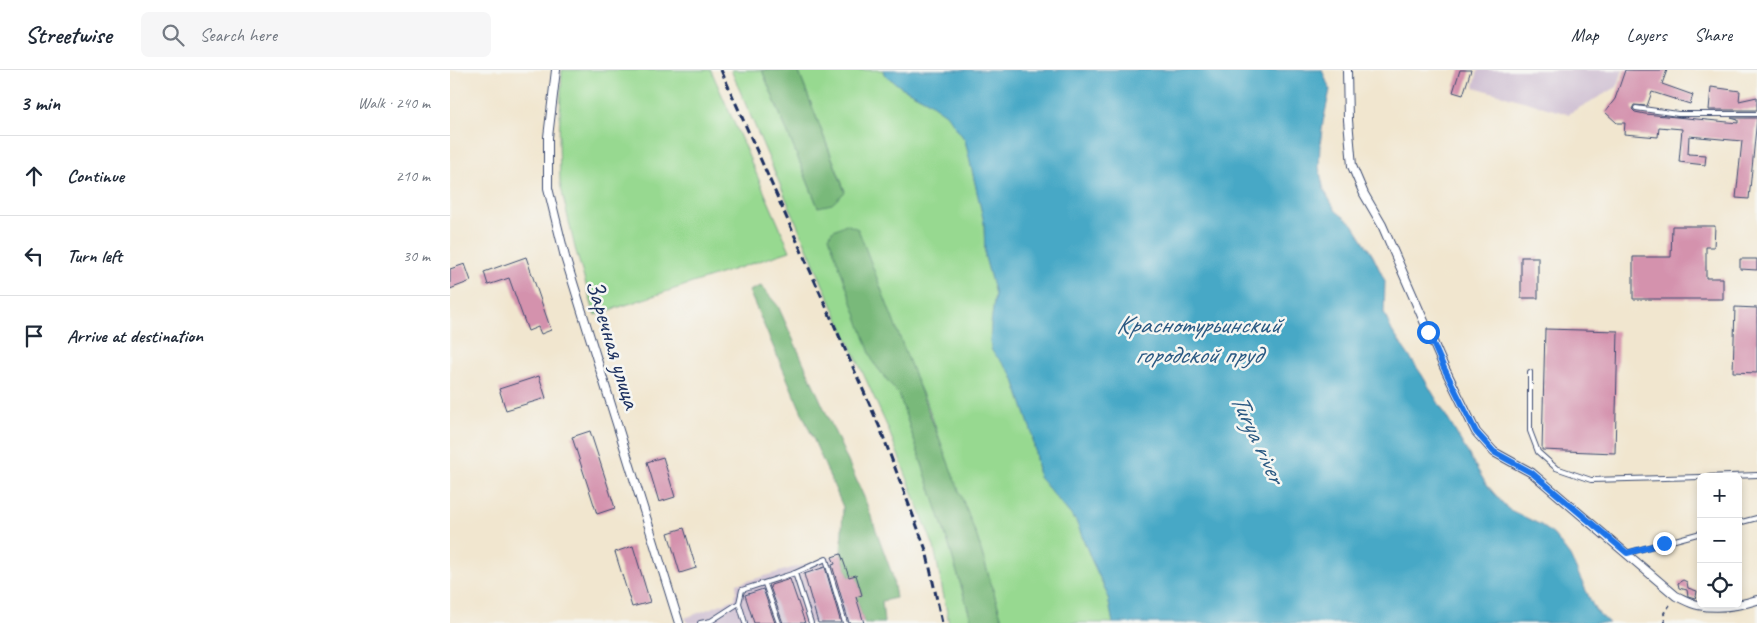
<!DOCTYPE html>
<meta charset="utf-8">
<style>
:root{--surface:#fff;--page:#f6f6f7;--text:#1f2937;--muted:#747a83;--line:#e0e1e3}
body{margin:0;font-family:Caveat,sans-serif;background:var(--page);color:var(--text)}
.controls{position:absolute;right:15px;bottom:15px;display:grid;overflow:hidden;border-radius:8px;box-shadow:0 2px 8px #0003}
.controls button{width:45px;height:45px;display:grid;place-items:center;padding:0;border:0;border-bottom:1px solid var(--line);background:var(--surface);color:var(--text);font:25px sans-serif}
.stop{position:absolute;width:15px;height:15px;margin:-11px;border:4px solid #1a73e8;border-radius:50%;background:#fff}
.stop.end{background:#1a73e8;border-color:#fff;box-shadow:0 1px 5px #0008}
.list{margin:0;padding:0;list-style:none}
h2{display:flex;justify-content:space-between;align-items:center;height:65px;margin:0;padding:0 20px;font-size:21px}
h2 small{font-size:16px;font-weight:400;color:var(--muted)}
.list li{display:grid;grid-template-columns:32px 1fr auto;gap:15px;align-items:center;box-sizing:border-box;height:80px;padding:0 20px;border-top:1px solid var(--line)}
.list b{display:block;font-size:19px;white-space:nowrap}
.list em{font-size:16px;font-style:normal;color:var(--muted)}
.icon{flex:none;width:28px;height:28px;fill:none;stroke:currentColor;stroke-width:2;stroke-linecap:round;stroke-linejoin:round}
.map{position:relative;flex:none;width:1307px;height:553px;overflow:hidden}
header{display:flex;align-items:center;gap:30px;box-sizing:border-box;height:70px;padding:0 25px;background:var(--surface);border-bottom:1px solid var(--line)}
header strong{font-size:24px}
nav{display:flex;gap:28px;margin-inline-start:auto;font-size:18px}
.search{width:350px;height:45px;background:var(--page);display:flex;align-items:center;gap:12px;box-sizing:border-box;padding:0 18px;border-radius:8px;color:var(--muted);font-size:19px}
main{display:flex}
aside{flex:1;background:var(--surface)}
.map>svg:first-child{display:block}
.industrial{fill:#cebed1}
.green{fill:#97d990;stroke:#598477}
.forest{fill:#79b97a;stroke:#4a746c}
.water{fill:#47a8c6;stroke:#316c92}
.building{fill:#d492ad}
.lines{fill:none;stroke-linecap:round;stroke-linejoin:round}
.service-casing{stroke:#3b4a6f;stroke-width:6}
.minor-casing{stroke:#3b4a6f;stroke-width:10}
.path{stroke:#3b4a6f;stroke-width:2;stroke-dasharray:4 4;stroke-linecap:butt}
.service{stroke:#fff;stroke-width:4}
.minor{stroke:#fff;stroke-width:8}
.rail{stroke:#1b2f5e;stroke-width:3;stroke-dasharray:8 4;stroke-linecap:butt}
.route{stroke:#1a73e8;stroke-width:6}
.labels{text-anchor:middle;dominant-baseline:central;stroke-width:5;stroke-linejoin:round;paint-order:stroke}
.street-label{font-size:25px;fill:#1b2f5e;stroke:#f6f6f2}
.water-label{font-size:26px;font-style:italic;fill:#2a5982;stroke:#f6f6f2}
</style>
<header>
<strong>Streetwise</strong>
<div class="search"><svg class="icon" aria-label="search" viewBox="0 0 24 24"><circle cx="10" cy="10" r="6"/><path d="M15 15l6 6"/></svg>Search here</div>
<nav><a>Map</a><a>Layers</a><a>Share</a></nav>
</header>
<main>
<aside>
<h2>3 min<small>Walk · 240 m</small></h2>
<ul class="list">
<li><svg class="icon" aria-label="ahead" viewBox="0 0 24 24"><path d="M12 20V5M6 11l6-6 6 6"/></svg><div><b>Continue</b></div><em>210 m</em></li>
<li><svg class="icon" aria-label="left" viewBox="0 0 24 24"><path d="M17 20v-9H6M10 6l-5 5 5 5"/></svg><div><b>Turn left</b></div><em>30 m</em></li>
<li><svg class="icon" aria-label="arrive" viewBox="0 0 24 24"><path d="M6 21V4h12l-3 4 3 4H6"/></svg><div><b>Arrive at destination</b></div></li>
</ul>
</aside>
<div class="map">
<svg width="1307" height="553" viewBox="0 0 1307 553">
<rect width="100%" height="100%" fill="#f6f6f2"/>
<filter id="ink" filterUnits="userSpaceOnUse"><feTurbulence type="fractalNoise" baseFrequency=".02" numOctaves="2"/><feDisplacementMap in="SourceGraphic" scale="10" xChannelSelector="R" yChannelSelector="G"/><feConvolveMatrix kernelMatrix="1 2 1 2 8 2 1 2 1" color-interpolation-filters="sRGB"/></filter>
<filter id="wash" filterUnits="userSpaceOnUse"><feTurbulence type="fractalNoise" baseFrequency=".0096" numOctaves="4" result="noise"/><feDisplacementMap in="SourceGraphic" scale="20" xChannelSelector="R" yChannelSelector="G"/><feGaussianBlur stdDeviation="1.12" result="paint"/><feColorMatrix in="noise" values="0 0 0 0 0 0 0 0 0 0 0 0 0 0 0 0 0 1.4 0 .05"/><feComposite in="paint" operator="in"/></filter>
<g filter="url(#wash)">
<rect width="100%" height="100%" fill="#f1e6cf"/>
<g class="industrial">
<path d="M 1028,0 L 1173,0 L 1167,17 L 1118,44 L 1024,17 Z"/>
<path d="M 391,484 L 399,507 L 406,505 L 412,525 L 414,553 L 237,553 L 235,548 L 285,529 L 287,514 Z"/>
</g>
<g class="green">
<path d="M 112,0 L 261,0 L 340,181 L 145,245 L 125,178 L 110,113 L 109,69 Z"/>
<path d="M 281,0 L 312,0 L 368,137 L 395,121 L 348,0 L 433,0 L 434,4 L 451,17 L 476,30 L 497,44 L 515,70 L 534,152 L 535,187 L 545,224 L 541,254 L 542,280 L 562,304 L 582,363 L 589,407 L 626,451 L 642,491 L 657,523 L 663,553 L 553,553 L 527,467 L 511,429 L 478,336 L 462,301 L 423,292 L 449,325 L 498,472 L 522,553 L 499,553 L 484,477 L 437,356 L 373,215 Z"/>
</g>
<g class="forest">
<path d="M 312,0 L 348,0 L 395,122 L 382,134 L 368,137 Z"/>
<path d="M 396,154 L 408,159 L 527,467 L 553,553 L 522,553 L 498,472 L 449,325 L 423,292 L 379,167 L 382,161 Z"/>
<path d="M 311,216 L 328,236 L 414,427 L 442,504 L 446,528 L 432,531 L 434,553 L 414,553 L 406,527 L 412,524 L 406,505 L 399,507 L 391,484 L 393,437 L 299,221 Z"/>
</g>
<path class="water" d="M 433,0 L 872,0 L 880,20 L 873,52 L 870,75 L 869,98 L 874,120 L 886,141 L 903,154 L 923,186 L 935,211 L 934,243 L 942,261 L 972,305 L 1036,414 L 1058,439 L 1091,455 L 1104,465 L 1120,486 L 1145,540 L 1159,553 L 663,553 L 657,523 L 642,491 L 626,451 L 589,407 L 582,363 L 562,304 L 542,281 L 540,273 L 541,254 L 545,224 L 535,187 L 534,152 L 515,70 L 496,44 L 476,30 L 451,17 L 434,4 Z"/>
<g id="blocks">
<g class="building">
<path d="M 1010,0 L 1021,0 L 1013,25 L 1003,22 Z"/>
<path d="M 1175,0 L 1217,0 L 1212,14 L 1243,25 L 1240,34 L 1202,22 L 1197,36 L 1184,35 L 1182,39 L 1185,42 L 1195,44 L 1288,53 L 1288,50 L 1281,48 L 1307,48 L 1299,129 L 1286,128 L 1292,71 L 1239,66 L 1238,84 L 1256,85 L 1255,95 L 1229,92 L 1232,59 L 1209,57 L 1208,67 L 1174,64 L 1175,53 L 1167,53 L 1155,42 L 1165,29 Z"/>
<path d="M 1261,17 L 1290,21 L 1289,31 L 1307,27 L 1307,40 L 1259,40 Z"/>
<path d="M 1222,156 L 1265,156 L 1264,177 L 1256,177 L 1256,208 L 1273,208 L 1273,229 L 1183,229 L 1183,187 L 1221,187 Z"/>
<path d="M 76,187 L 101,260 L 91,264 L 88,257 L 78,261 L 59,208 L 38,215 L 34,202 Z"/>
<rect x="1071" y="187" width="17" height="41"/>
<path d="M 1290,189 L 1307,189 L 1307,200 L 1290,199 Z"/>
<path d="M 15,194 L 21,211 L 0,219 L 0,199 Z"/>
<path d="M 1285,237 L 1307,238 L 1307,303 L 1283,302 Z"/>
<path d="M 1095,259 L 1168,261 L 1165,383 L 1092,380 Z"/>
<path d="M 89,306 L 96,328 L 56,340 L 49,319 Z"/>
<path d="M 140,361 L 165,438 L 147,444 L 122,367 Z"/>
<path d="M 213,387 L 225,427 L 209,432 L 197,392 Z"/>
<path d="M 234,458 L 246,498 L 230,503 L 218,463 Z"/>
<path d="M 183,476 L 200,532 L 182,537 L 165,482 Z"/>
<path d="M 391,484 L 399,507 L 406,505 L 412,525 L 406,527 L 414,553 L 399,553 L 382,495 L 385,494 L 382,487 Z"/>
<path d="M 375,497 L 391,553 L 368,553 L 354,504 Z"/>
<path d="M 340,509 L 355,553 L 333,553 L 320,517 L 321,515 Z"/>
<path d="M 1233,510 L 1237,512 L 1238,518 L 1247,521 L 1246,527 L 1245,528 L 1238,526 L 1237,520 L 1229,518 L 1228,513 Z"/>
<path d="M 313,519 L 325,553 L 304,553 L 295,525 Z"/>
</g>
</g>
</g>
<g filter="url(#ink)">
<use href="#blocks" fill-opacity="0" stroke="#3b4a6f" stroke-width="1"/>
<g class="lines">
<defs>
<g id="service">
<path d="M 1186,38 L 1228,44 L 1307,44"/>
<path d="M 1080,302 L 1080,361 L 1088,382 L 1106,398 L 1141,410 L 1251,407"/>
<path d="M 1255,407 L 1307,405"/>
<path d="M 1288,453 L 1307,448"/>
<path d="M 1177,483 L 1251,463"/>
<path d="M 345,503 L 361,553"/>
<path d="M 315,514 L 329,553"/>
<path d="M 289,533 L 295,553"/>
<path d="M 250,553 L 261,551 L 289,533 L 292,520 L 345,503 L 376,489 L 395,553"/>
</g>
<g id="minor">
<path d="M 106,0 L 98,67 L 98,118 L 115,187 L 229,553"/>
<path d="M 897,0 L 898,50 L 902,96 L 914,124 L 932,155 L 994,297 L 1026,362 L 1044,382 L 1082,403 L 1226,526 C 1233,529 1241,534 1248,535 C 1267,539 1288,536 1307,530"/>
</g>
</defs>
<use href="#service" class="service-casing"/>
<use href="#minor" class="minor-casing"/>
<path class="path" d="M 1215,553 L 1214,543 L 1221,533"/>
<use href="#service" class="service"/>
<use href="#minor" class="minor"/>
<path class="rail" d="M 271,0 L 430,358 L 476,480 L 492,553"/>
</g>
</g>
<g class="lines" filter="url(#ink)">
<path class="route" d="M 978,262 L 994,298 L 1026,362 L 1044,382 L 1082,403 L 1177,483 L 1214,473"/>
</g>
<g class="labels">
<g class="street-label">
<text transform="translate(163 274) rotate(73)">Заречная улица</text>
</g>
<g class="water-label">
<text x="748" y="254">Краснотурьинский<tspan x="748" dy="30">городской пруд</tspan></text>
<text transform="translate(808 368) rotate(65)">Turya river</text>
</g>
</g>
</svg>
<div class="controls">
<button>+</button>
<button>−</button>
<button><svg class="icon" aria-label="locate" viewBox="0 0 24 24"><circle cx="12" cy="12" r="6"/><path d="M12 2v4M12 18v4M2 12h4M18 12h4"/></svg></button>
</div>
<div class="stop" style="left:978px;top:262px"></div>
<div class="stop end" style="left:1214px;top:473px"></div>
</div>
</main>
